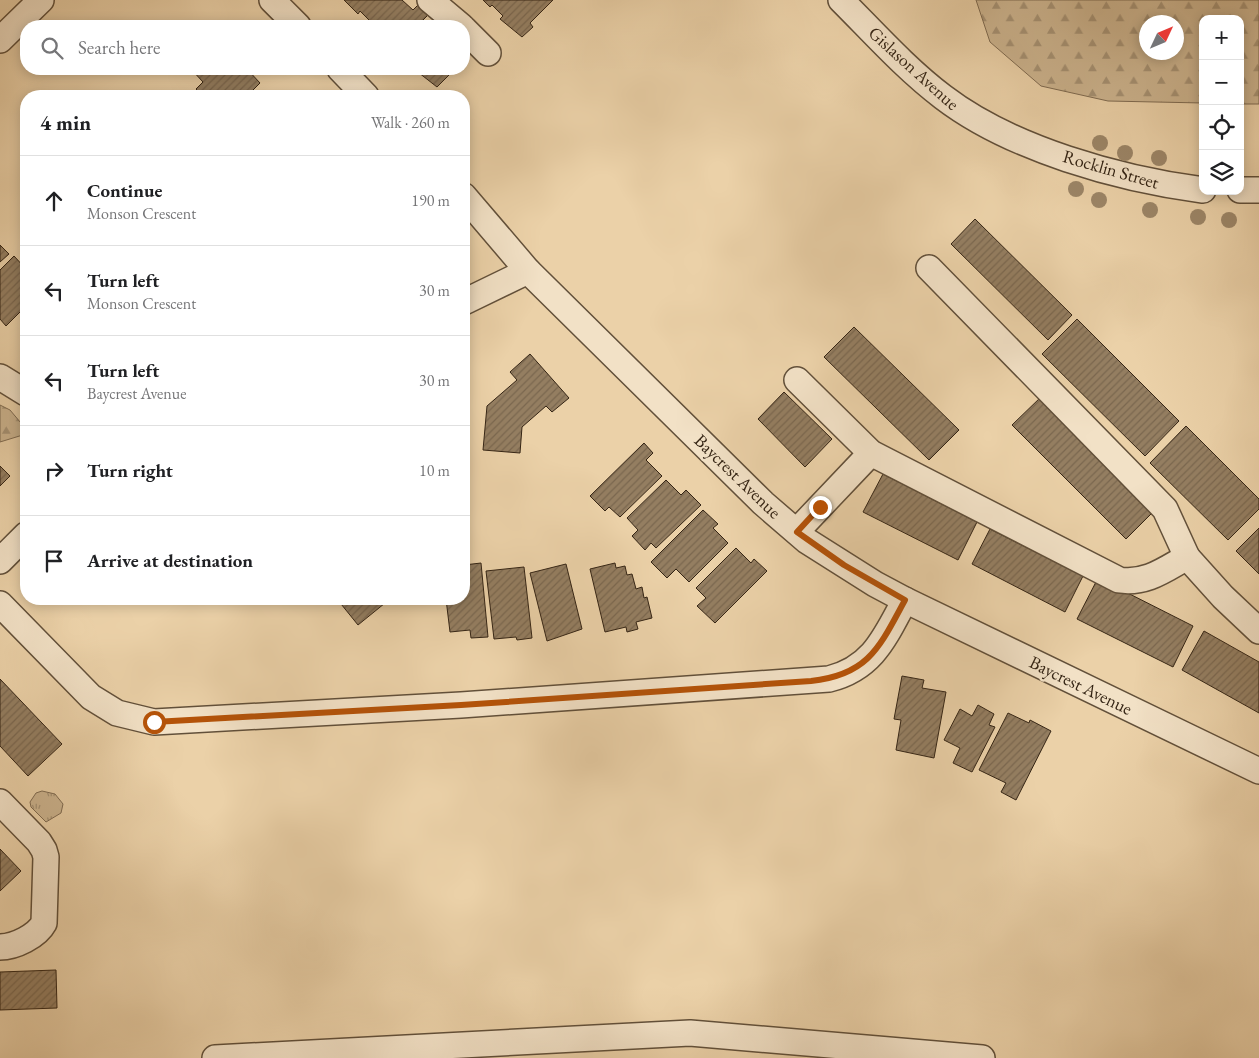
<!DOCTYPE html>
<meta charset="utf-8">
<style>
:root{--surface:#fff;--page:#f6f6f6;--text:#202124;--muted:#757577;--line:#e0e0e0}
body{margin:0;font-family:"EB Garamond",serif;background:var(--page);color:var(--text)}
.controls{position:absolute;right:15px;top:15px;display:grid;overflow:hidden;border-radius:10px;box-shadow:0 2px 12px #0003}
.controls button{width:45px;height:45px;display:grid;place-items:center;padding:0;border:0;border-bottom:1px solid var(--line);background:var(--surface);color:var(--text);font:25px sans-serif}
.compass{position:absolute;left:1139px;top:15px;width:45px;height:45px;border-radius:50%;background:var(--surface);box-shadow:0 2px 12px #0003;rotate:46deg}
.stop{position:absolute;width:15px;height:15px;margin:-11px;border:4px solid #b45309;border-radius:50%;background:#fff}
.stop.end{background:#b45309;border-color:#fff;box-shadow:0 1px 5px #0008}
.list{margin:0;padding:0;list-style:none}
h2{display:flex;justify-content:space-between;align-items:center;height:65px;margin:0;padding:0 20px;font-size:21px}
h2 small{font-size:16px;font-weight:400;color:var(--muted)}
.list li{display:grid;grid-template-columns:32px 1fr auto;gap:15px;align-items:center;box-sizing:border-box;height:90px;padding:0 20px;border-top:1px solid var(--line)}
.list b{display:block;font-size:19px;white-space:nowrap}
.list p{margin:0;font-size:16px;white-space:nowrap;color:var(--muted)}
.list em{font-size:16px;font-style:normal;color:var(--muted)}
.icon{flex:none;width:28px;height:28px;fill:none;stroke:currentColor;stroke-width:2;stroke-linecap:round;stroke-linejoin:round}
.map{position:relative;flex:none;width:1259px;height:1058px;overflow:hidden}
.search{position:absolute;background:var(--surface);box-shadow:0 2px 12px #0003;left:20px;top:20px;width:450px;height:55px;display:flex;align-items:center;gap:12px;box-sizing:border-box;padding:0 18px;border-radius:20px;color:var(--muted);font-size:19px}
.panel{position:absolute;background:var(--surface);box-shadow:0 2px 12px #0003;left:20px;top:90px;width:450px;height:515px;border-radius:20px}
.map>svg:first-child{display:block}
.forest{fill:url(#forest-firs);stroke:#806c52;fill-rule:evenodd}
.park{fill:url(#park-tufts);stroke:#806c52}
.building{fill:url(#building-hatch);stroke:#352515}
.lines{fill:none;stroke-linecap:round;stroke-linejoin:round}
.minor-casing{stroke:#62503a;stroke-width:28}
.minor{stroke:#f2e1c6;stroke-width:25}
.tree{fill:#9c8668}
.route{stroke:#b45309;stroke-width:6}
.labels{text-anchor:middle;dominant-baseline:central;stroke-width:5;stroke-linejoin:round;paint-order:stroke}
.street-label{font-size:18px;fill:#352515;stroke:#f2e1c6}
</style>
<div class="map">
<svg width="1259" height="1058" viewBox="0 0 1259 1058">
<defs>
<pattern id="forest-firs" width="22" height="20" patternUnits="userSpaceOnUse" patternTransform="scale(1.25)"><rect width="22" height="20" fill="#ccb48f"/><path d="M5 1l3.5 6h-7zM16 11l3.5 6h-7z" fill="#a69274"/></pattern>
<pattern id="park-tufts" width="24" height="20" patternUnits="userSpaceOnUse" patternTransform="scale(1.25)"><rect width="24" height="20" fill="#ccb48f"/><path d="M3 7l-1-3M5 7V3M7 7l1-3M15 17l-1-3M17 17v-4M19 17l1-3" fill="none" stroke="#a69274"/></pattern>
<pattern id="building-hatch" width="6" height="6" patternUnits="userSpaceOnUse" patternTransform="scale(1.25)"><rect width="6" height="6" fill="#947e61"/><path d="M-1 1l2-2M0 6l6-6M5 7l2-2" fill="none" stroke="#7a674f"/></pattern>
</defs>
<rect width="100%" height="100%" fill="#ebd1a8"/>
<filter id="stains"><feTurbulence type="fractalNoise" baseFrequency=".004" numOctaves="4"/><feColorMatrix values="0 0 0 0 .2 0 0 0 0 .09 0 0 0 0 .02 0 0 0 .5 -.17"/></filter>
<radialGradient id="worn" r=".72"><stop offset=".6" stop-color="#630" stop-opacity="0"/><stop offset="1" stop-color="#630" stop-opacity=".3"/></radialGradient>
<g class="forest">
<path d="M 976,0 L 1259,0 L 1259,104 L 1240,104 L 1240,19 L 1203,19 L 1203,103 L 1108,101 L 1041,86 L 990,42 ZM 1146,22 L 1176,22 L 1176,52 L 1146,52 Z"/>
<path d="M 0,405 L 10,410 L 26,429 L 26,434 L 0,442 Z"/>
</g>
<path class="park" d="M 42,791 L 55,794 L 63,804 L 61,813 L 46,822 L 31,807 L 30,802 L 36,793 Z"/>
<g class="building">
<path d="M 344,0 L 402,0 L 413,10 L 418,5 L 428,15 L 422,21 L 427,26 L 371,26 L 367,22 L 369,20 L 360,11 L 358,14 Z"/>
<path d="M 483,0 L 553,0 L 530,23 L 533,27 L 522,37 L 500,19 L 503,16 L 492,5 L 490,7 Z"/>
<path d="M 191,69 L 247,69 L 260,83 L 247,96 L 203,96 L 196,89 L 203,82 Z"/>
<path d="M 414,69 L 455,69 L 437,87 Z"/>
<path d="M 975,219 L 1072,315 L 1048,340 L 951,244 Z"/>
<path d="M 0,245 L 9,254 L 0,262 Z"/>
<path d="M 14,256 L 26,269 L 26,306 L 6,326 L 0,319 L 0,270 Z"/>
<path d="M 1077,319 L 1179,421 L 1145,456 L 1042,354 Z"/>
<path d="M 854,327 L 959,430 L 929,460 L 824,357 Z"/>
<path d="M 530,354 L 569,398 L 552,412 L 546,406 L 522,427 L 520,453 L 483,450 L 487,406 L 517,380 L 510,372 Z"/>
<path d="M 784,392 L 832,439 L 805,467 L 758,419 Z"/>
<path d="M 1042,396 L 1156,509 L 1126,539 L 1012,425 Z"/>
<path d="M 1186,426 L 1259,499 L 1259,509 L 1228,540 L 1150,463 Z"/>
<path d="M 644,443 L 653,453 L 646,460 L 662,476 L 620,517 L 609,507 L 605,511 L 590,496 Z"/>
<path d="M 0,466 L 10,476 L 0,486 Z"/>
<path d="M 883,474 L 977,522 L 958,560 L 863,512 Z"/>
<path d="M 666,480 L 681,495 L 686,490 L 701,505 L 656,548 L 651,543 L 645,550 L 632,536 L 638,530 L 627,518 Z"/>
<path d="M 703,510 L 718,524 L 713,528 L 728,543 L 689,582 L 676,569 L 667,578 L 651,562 Z"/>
<path d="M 1259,528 L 1259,574 L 1236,551 Z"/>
<path d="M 990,529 L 1083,576 L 1065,612 L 972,564 Z"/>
<path d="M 736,548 L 751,563 L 754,559 L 767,571 L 715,623 L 697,606 L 706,598 L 696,588 Z"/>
<path d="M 481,563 L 488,637 L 471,638 L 470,630 L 450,632 L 446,599 L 464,599 L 464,565 Z"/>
<path d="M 615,563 L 616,568 L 625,566 L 627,575 L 632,574 L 636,589 L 642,587 L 644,598 L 647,597 L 652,618 L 636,622 L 638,629 L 627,632 L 626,627 L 605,632 L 590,569 Z"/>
<path d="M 566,564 L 582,629 L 547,641 L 530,573 Z"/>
<path d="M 524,567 L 532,638 L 517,640 L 516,637 L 494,639 L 486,571 Z"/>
<path d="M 1098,578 L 1193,626 L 1173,667 L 1077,619 Z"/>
<path d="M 337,599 L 390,599 L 358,625 Z"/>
<path d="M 1204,631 L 1259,662 L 1259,713 L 1182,670 Z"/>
<path d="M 902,676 L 924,680 L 922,688 L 946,692 L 934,758 L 896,750 L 901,720 L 894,719 Z"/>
<path d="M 0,679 L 62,744 L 28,776 L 0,746 Z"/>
<path d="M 978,705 L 994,714 L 989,725 L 995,727 L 972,772 L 953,763 L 960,748 L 944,740 L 960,709 L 972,716 Z"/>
<path d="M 1008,713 L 1029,723 L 1030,720 L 1051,731 L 1016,800 L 1001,792 L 1006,783 L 979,770 Z"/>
<path d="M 0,849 L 21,871 L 0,891 Z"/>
<path d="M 56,970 L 57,1008 L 0,1010 L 0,972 Z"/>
</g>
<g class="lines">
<defs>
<g id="minor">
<path d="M 272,0 L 298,26"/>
<path d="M 430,0 L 461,26"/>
<path d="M 841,0 C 874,33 906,69 943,97 C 1011,149 1119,179 1203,190"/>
<path d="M 464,29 L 488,53"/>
<path d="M 0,40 L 41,0"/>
<path d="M 340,69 L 366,96"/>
<path d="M 1240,190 L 1259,190"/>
<path d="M 464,196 L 528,271 L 763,503 L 807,541 L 875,584 L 905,600 L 1259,771"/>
<path d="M 929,268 L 1165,509 L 1187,557 L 1223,597 L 1259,631"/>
<path d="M 464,302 L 528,271"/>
<path d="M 0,377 L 26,393"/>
<path d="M 797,380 L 871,453 L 1119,580 C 1146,584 1164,570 1187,557"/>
<path d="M 797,531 L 871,453"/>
<path d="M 0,561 L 26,535"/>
<path d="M 0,604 L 91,697 L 117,713 L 154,722 L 461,705 L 829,679 C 873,668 885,637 905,600"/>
<path d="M 0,802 L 39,842 L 44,850 L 46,857 L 44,923 C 37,936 15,947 0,947"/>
<path d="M 215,1058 L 690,1033 L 982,1058"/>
</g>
</defs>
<use href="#minor" class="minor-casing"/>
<use href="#minor" class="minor"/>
</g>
<g class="tree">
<circle cx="1100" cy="143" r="8"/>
<circle cx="1125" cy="153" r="8"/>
<circle cx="1159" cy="158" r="8"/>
<circle cx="1076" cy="189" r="8"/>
<circle cx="1099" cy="200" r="8"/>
<circle cx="1150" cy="210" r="8"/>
<circle cx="1198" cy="217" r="8"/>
<circle cx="1229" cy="220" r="8"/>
</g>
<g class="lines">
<path class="route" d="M 154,722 L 461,705 L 811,681 C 869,675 880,646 905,600 L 844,565 L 797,532 L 820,507"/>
</g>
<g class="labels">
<g class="street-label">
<text transform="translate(914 68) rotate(42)">Gislason Avenue</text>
<text transform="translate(1111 169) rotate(16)">Rocklin Street</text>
<text transform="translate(738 476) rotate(44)">Baycrest Avenue</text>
<text transform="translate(1081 685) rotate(26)">Baycrest Avenue</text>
</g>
</g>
<rect width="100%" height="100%" filter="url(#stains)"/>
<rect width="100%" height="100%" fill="url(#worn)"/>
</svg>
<div class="controls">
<button>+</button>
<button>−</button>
<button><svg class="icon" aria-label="locate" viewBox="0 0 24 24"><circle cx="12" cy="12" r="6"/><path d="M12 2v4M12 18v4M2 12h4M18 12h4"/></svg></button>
<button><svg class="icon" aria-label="layers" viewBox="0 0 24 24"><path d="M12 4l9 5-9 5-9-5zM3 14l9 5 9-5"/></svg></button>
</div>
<svg class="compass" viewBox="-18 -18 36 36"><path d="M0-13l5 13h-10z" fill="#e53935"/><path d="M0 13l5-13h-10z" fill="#757577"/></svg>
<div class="stop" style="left:154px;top:722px"></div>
<div class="stop end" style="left:820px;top:507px"></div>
<div class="search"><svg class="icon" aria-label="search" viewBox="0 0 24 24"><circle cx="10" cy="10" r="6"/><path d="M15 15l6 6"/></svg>Search here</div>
<section class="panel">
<h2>4 min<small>Walk · 260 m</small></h2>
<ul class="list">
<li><svg class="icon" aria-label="ahead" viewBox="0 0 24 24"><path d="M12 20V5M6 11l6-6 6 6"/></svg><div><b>Continue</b><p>Monson Crescent</p></div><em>190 m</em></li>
<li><svg class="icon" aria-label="left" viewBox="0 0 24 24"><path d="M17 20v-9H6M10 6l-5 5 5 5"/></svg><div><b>Turn left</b><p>Monson Crescent</p></div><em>30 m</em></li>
<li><svg class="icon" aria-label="left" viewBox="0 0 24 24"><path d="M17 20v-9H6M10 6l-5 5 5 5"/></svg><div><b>Turn left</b><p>Baycrest Avenue</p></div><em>30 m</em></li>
<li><svg class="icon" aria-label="right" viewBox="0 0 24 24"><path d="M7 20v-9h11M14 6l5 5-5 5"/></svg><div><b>Turn right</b></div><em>10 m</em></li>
<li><svg class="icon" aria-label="arrive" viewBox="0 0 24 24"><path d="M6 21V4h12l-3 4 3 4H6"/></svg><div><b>Arrive at destination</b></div></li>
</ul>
</section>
</div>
